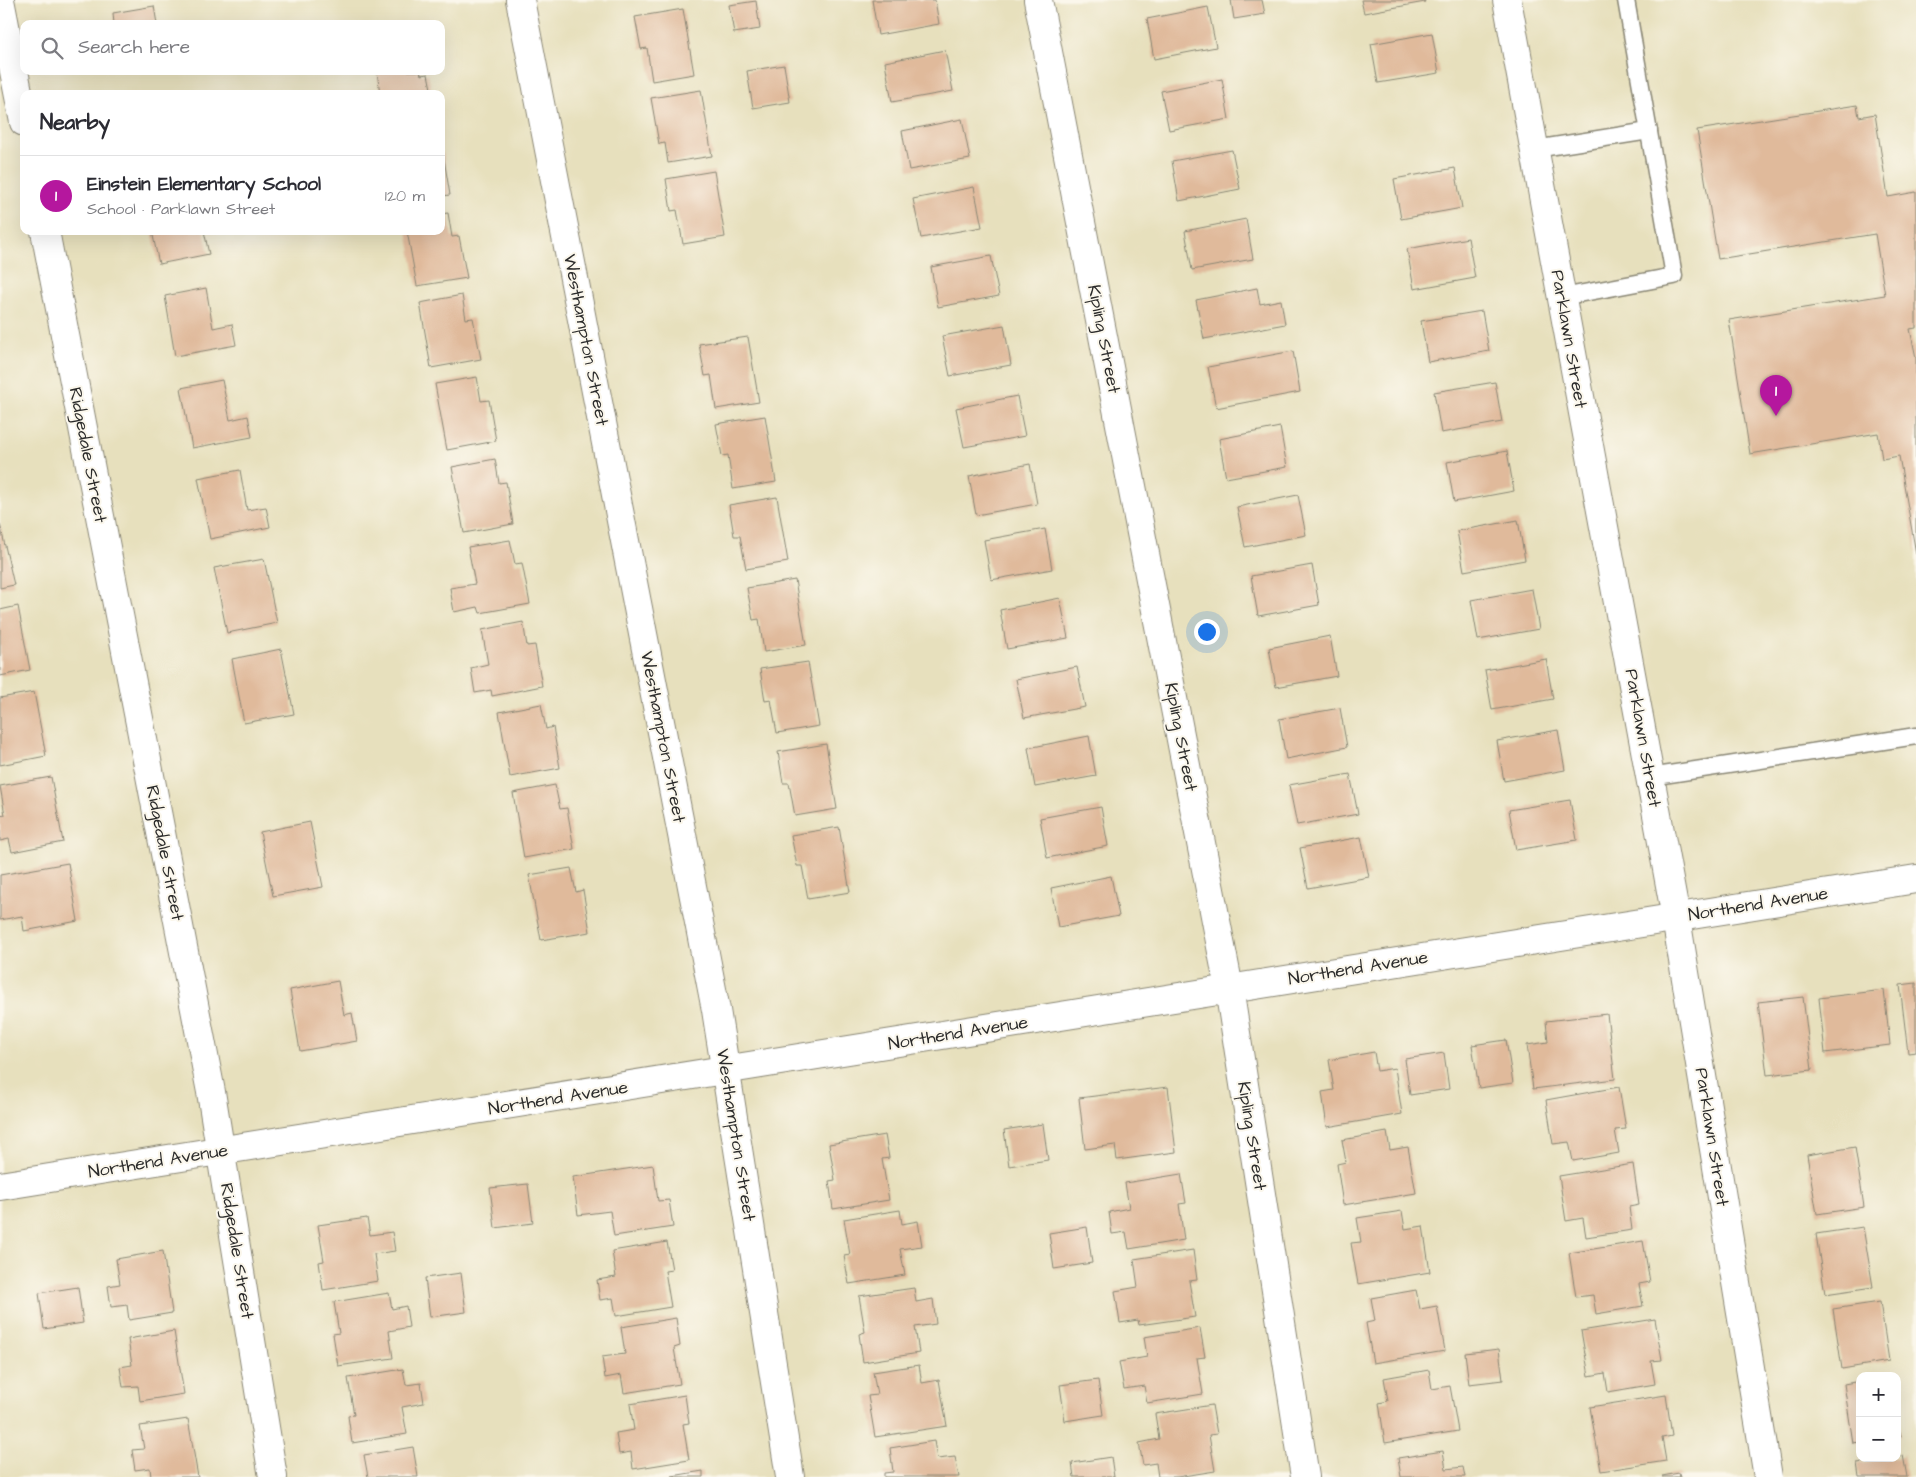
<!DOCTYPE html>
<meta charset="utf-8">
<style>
:root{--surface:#fff;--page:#f7f7f7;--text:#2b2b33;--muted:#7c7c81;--line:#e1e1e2;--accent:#b5179e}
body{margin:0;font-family:"Architects Daughter",sans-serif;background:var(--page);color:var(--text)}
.controls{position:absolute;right:15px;bottom:15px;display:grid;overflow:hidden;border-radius:10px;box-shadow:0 5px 20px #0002}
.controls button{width:45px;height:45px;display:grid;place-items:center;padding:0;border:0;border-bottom:1px solid var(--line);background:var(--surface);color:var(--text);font:25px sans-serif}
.you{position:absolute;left:1206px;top:631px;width:18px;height:18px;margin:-12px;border:4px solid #fff;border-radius:50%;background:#1a73e8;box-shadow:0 0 0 8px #1a73e833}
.badge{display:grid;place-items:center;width:32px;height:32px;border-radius:50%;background:var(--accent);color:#fff;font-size:16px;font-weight:700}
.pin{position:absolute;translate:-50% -41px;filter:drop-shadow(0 1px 2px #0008)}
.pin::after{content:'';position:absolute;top:26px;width:18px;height:15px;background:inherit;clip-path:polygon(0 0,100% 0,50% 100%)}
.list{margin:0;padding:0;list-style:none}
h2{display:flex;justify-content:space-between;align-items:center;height:65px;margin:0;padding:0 20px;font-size:21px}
h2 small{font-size:16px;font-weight:400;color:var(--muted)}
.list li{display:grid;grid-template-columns:32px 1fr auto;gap:15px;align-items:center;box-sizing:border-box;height:80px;padding:0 20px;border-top:1px solid var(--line)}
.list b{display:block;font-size:19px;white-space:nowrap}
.list p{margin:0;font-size:16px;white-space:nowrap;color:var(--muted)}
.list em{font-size:16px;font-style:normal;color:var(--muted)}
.icon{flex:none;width:28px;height:28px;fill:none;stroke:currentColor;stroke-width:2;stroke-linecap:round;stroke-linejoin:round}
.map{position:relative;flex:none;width:1916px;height:1477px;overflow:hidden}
.search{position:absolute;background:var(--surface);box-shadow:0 5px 20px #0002;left:20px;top:20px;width:425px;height:55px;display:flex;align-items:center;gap:12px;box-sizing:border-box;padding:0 18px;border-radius:10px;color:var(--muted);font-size:19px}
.panel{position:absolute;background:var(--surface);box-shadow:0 5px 20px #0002;left:20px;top:90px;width:425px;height:145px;border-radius:10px}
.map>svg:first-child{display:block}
.building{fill:#e0ba9b}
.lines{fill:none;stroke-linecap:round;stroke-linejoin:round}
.lane-casing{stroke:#898674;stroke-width:19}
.street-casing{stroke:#898674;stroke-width:30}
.lane{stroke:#fff;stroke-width:16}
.street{stroke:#fff;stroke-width:28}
.labels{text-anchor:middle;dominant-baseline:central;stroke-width:4;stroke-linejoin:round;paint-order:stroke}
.street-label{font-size:18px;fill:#2b2b2b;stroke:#fbf7ec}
</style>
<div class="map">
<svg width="1916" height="1477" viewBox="0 0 1916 1477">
<rect width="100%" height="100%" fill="#fbf7ec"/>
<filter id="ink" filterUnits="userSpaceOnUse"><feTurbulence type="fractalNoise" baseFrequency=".02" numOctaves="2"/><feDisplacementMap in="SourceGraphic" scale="10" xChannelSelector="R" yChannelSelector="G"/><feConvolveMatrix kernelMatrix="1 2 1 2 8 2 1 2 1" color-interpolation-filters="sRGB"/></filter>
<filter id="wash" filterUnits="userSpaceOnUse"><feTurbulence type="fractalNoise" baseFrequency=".0096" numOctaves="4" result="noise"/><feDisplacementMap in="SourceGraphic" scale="20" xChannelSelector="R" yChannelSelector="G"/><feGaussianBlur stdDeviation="1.12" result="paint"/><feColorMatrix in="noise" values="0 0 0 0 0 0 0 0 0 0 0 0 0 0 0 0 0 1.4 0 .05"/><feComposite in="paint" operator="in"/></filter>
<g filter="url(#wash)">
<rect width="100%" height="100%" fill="#e7e0bd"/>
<g id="blocks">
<g class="building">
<path d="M 872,0 L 935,0 L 939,24 L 878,35 Z"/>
<path d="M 1231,0 L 1262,0 L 1265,14 L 1234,19 Z"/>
<path d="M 1361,0 L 1424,0 L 1425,2 L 1364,13 Z"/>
<path d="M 756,1 L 760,29 L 734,33 L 729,5 Z"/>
<path d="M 154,6 L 157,24 L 114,24 L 113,13 Z"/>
<path d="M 1208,7 L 1216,47 L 1154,59 L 1147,19 Z"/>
<path d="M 683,9 L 694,74 L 652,81 L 647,48 L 641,49 L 635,17 Z"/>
<path d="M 1432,33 L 1439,73 L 1378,83 L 1371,44 Z"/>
<path d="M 945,50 L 953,91 L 892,102 L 885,62 Z"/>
<path d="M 784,65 L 790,102 L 753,108 L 747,71 Z"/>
<path d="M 377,71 L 420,71 L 421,75 L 428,74 L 432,94 L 380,94 Z"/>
<path d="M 1222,79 L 1229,119 L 1169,130 L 1161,91 Z"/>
<path d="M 701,90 L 712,156 L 668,163 L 665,143 L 659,144 L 651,98 Z"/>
<path d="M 1857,105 L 1859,117 L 1875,114 L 1888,197 L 1916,192 L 1916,328 L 1910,329 L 1916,358 L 1916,554 L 1899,456 L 1882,459 L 1878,433 L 1750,454 L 1729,320 L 1885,295 L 1875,234 L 1718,259 L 1697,130 Z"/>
<path d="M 962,119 L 970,159 L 909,170 L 902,131 Z"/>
<path d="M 1232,150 L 1240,189 L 1179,201 L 1172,161 Z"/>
<path d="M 443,153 L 450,195 L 441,196 L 441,154 Z"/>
<path d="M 1455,168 L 1462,208 L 1401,219 L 1394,179 Z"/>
<path d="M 714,171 L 725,237 L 683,244 L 677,210 L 671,211 L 666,179 Z"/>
<path d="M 974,187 L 982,227 L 921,238 L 913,199 Z"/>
<path d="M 448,213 L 452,237 L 459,236 L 467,278 L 417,286 L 407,231 L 441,231 L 441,214 Z"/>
<path d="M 1246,219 L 1253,259 L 1192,270 L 1185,231 Z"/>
<path d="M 152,231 L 204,231 L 209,254 L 159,264 Z"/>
<path d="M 1468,238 L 1475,278 L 1414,289 L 1407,249 Z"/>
<path d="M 991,256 L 999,296 L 938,307 L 931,267 Z"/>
<path d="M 206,288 L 213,328 L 232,324 L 236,345 L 175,356 L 165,296 Z"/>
<path d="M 1257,288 L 1260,304 L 1281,300 L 1285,324 L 1204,339 L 1196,300 Z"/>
<path d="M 462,295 L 466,319 L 473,318 L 481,359 L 431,368 L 420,303 Z"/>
<path d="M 1482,311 L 1489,351 L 1428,362 L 1421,321 Z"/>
<path d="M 1004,325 L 1011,365 L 950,376 L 942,336 Z"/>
<path d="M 748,337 L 759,402 L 716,409 L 711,375 L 705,376 L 699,344 Z"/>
<path d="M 1293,351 L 1300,392 L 1216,408 L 1208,367 Z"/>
<path d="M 477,377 L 481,401 L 489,400 L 496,441 L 447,450 L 435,384 Z"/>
<path d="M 222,380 L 230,420 L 248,416 L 252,437 L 192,448 L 181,388 Z"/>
<path d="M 1495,382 L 1502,422 L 1441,433 L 1434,392 Z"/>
<path d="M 1017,396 L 1025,436 L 964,447 L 956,408 Z"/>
<path d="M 765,416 L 776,482 L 733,489 L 728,455 L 722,456 L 716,424 Z"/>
<path d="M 1280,427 L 1287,467 L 1226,478 L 1219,439 Z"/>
<path d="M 1507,451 L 1514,491 L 1454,502 L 1447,462 Z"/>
<path d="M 495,459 L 499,483 L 506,482 L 513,524 L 464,533 L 452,467 Z"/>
<path d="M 1030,464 L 1037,504 L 976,515 L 969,476 Z"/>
<path d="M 240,470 L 247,510 L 266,507 L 270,527 L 210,539 L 198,478 Z"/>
<path d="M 1298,495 L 1306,535 L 1245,547 L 1237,507 Z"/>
<path d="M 777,497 L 788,562 L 746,569 L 740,536 L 734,536 L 729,505 Z"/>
<path d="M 1518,520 L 1525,560 L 1464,571 L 1457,531 Z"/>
<path d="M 0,524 L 14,585 L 0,588 Z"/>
<path d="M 1045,529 L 1052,569 L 991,580 L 984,540 Z"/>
<path d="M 510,540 L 515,564 L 522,563 L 530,604 L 480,613 L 478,607 L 454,612 L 450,588 L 475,584 L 468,547 Z"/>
<path d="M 264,559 L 277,623 L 227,633 L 214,568 Z"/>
<path d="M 1312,565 L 1319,605 L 1258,616 L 1251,576 Z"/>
<path d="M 795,580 L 806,645 L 764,652 L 759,619 L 753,620 L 747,588 Z"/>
<path d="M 1532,589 L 1539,629 L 1478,640 L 1471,600 Z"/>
<path d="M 1060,598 L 1068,638 L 1007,649 L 1000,610 Z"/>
<path d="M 18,606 L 30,670 L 0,676 L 0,610 Z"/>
<path d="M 523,622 L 527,646 L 535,645 L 542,686 L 492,696 L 491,690 L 475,693 L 471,668 L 488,664 L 482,630 Z"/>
<path d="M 1330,636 L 1337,676 L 1276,687 L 1269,648 Z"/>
<path d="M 281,649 L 294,714 L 244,723 L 232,659 Z"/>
<path d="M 1546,659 L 1553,699 L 1492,710 L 1485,670 Z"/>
<path d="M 808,662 L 819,726 L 777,733 L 771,700 L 765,701 L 760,669 Z"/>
<path d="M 1077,667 L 1085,707 L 1024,718 L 1016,679 Z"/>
<path d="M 34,692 L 46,756 L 0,765 L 0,698 Z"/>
<path d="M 541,704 L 546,729 L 553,727 L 560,768 L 510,777 L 499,712 Z"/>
<path d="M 1340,708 L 1347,747 L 1286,759 L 1279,719 Z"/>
<path d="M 1558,730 L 1565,770 L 1504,781 L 1497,741 Z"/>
<path d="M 1089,736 L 1096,776 L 1035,787 L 1028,748 Z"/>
<path d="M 826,744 L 837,809 L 795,816 L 789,783 L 783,783 L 778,752 Z"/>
<path d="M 1350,774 L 1358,814 L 1297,825 L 1289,785 Z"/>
<path d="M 51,777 L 63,842 L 12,852 L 9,839 L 0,841 L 0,816 L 5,815 L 0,786 Z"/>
<path d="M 555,785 L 560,809 L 567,808 L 574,849 L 524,858 L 513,793 Z"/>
<path d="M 1570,800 L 1577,840 L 1516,850 L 1509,810 Z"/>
<path d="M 1101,807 L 1108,846 L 1047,858 L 1040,818 Z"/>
<path d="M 310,822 L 323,887 L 273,896 L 260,832 Z"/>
<path d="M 839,827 L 850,892 L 808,899 L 802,866 L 797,866 L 791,835 Z"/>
<path d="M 1361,837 L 1369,877 L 1308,888 L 1300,848 Z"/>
<path d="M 68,863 L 78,921 L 24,931 L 22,916 L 0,920 L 0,875 Z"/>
<path d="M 571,868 L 576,892 L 583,890 L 590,932 L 541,940 L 529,875 Z"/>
<path d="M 1111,876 L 1119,916 L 1058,927 L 1051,888 Z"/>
<path d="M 338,981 L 344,1015 L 352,1013 L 357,1041 L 300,1051 L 290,990 Z"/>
<path d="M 1916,983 L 1916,1052 L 1908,1053 L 1900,985 Z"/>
<path d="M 1884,990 L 1890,1045 L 1825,1053 L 1819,998 Z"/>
<path d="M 1803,997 L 1812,1070 L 1767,1075 L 1758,1002 Z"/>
<path d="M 1607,1014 L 1615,1079 L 1533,1089 L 1527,1045 L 1548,1042 L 1546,1021 Z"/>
<path d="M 1506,1040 L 1513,1083 L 1479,1088 L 1472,1045 Z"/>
<path d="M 1374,1052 L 1377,1071 L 1395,1068 L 1402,1114 L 1327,1127 L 1322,1092 L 1334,1090 L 1329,1060 Z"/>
<path d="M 1444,1053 L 1449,1089 L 1410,1095 L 1405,1059 Z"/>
<path d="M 1168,1087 L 1176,1152 L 1117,1160 L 1115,1145 L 1085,1149 L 1079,1098 Z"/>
<path d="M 1619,1087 L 1626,1129 L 1615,1130 L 1619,1153 L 1573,1161 L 1569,1142 L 1553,1144 L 1546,1100 Z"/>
<path d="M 1043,1124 L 1048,1160 L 1009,1166 L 1004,1130 Z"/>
<path d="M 1387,1132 L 1390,1150 L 1408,1147 L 1416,1193 L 1343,1205 L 1337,1164 L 1346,1162 L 1342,1140 Z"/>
<path d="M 885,1135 L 889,1158 L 882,1159 L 889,1200 L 833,1209 L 829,1181 L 835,1180 L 829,1144 Z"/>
<path d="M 1855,1147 L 1864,1207 L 1817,1214 L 1807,1155 Z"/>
<path d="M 1633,1164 L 1639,1205 L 1629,1207 L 1632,1230 L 1586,1237 L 1583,1218 L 1566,1221 L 1559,1176 Z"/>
<path d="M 653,1165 L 658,1201 L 669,1200 L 673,1227 L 614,1236 L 610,1211 L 578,1215 L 573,1177 Z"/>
<path d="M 1181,1174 L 1186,1203 L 1179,1204 L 1184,1240 L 1129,1249 L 1126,1232 L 1112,1234 L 1109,1212 L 1129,1208 L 1125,1183 Z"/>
<path d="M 528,1184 L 533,1223 L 495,1228 L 490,1188 Z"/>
<path d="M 900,1210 L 902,1224 L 918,1221 L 922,1246 L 900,1249 L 905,1275 L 849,1284 L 844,1256 L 850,1255 L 844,1219 Z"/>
<path d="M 1402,1211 L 1405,1229 L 1423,1226 L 1430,1272 L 1358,1284 L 1351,1243 L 1361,1242 L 1357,1218 Z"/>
<path d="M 367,1218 L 370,1235 L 392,1232 L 395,1251 L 374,1254 L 378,1281 L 323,1290 L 319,1262 L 324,1261 L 318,1225 Z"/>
<path d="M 1087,1227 L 1092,1263 L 1054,1269 L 1049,1233 Z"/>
<path d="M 1863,1227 L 1873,1287 L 1825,1294 L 1816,1234 Z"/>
<path d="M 1643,1241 L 1650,1282 L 1639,1284 L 1643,1306 L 1596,1314 L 1593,1295 L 1576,1297 L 1569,1253 Z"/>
<path d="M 667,1242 L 672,1270 L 665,1271 L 671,1307 L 616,1316 L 613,1298 L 600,1300 L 597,1280 L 616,1277 L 612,1251 Z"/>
<path d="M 1193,1250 L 1197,1280 L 1189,1281 L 1195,1317 L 1139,1325 L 1138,1320 L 1120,1323 L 1115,1291 L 1138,1287 L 1134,1259 Z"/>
<path d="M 163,1251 L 172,1313 L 129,1320 L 127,1305 L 111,1307 L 108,1286 L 120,1284 L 116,1259 Z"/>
<path d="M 461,1273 L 466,1312 L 430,1317 L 425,1278 Z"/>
<path d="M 78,1287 L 83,1323 L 44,1329 L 39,1293 Z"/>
<path d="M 914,1288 L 916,1302 L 933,1299 L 936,1324 L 915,1327 L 919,1353 L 863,1362 L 859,1334 L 865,1332 L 859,1296 Z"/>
<path d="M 1416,1290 L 1420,1309 L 1437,1306 L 1445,1351 L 1373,1363 L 1366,1323 L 1375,1321 L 1371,1298 Z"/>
<path d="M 389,1293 L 392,1309 L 406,1306 L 409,1327 L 389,1331 L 393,1358 L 338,1366 L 333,1334 L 339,1333 L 334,1302 Z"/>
<path d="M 1880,1302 L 1889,1361 L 1842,1369 L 1833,1309 Z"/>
<path d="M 676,1318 L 680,1346 L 674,1348 L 680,1384 L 624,1393 L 621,1375 L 605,1378 L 602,1357 L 625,1354 L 621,1327 Z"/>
<path d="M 1655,1319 L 1662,1360 L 1651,1361 L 1655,1384 L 1608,1392 L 1605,1373 L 1589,1376 L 1581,1331 Z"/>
<path d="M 1200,1328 L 1205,1357 L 1197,1358 L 1203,1394 L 1147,1403 L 1144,1386 L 1124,1389 L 1119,1362 L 1147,1357 L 1144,1337 Z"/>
<path d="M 174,1331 L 184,1394 L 140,1401 L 138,1386 L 123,1387 L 120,1367 L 132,1365 L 128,1339 Z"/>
<path d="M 1499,1349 L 1503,1380 L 1469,1384 L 1465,1353 Z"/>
<path d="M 919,1365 L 922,1383 L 939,1380 L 947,1426 L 875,1437 L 868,1396 L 877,1395 L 873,1372 Z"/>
<path d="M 403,1369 L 406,1385 L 421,1383 L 424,1403 L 402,1407 L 407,1434 L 352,1443 L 348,1416 L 354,1415 L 348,1378 Z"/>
<path d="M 1429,1370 L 1432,1389 L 1450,1386 L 1458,1431 L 1385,1443 L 1379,1403 L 1388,1401 L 1384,1378 Z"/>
<path d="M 1098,1380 L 1103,1415 L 1065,1421 L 1060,1385 Z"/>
<path d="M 1860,1381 L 1860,1442 L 1853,1443 L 1844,1384 Z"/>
<path d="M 685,1395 L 689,1423 L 683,1424 L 689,1460 L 633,1469 L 631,1452 L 619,1454 L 616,1433 L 634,1430 L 630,1404 Z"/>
<path d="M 1666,1395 L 1672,1436 L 1662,1438 L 1666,1461 L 1601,1471 L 1590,1407 Z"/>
<path d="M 1212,1405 L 1217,1434 L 1209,1435 L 1215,1471 L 1177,1477 L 1158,1477 L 1156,1463 L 1143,1465 L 1139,1443 L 1159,1439 L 1155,1414 Z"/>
<path d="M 188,1419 L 198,1477 L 151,1477 L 150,1468 L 135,1470 L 132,1450 L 144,1449 L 140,1426 Z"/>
<path d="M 1897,1421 L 1901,1436 L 1897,1436 Z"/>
<path d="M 934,1441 L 937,1459 L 955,1457 L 959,1477 L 884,1477 L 884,1473 L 893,1472 L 890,1448 Z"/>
<path d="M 413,1447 L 418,1477 L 368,1477 L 364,1455 Z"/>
<path d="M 1443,1451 L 1446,1469 L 1463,1467 L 1465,1477 L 1401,1477 L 1398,1458 Z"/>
<path d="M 1903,1455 L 1907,1477 L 1859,1477 L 1857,1463 L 1897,1458 Z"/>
<path d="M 1111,1457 L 1114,1477 L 1074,1477 L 1072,1463 Z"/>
<path d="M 703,1471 L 703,1477 L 672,1477 L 672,1476 Z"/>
<path d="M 1679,1473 L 1680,1477 L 1662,1477 L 1662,1476 Z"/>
</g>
</g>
</g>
<g filter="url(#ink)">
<use href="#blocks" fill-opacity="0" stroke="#898674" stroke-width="1"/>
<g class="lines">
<defs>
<g id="lane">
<path d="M 1535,149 L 1649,131"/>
<path d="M 1562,297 L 1674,276 L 1626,0"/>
<path d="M 1650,777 L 1916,736"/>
</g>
<g id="street">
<path d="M 0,0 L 24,122"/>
<path d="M 520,0 L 716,1010 L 790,1477"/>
<path d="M 1038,0 L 1229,988 L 1305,1477"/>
<path d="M 1507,0 L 1676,918 L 1768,1477"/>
<path d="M 45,231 L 211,1092 L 273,1477"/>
<path d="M 0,1186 L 1916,879"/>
</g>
</defs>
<use href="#lane" class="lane-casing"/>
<use href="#street" class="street-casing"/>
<use href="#lane" class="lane"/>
<use href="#street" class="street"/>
</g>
</g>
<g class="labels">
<g class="street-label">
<text transform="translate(1104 339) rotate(79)">Kipling Street</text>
<text transform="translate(1569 339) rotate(80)">Parklawn Street</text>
<text transform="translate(586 340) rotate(79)">Westhampton Street</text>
<text transform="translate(88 455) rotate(79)">Ridgedale Street</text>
<text transform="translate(663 737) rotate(79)">Westhampton Street</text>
<text transform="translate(1181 737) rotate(79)">Kipling Street</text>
<text transform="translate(1643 738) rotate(80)">Parklawn Street</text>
<text transform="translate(165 853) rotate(79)">Ridgedale Street</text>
<text transform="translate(1758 904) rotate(-9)">Northend Avenue</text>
<text transform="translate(1358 968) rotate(-9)">Northend Avenue</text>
<text transform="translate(958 1033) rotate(-9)">Northend Avenue</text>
<text transform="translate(558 1098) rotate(-9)">Northend Avenue</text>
<text transform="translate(736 1135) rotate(81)">Westhampton Street</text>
<text transform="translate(1252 1136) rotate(81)">Kipling Street</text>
<text transform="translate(1712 1137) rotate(81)">Parklawn Street</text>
<text transform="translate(158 1161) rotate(-9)">Northend Avenue</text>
<text transform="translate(237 1251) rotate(81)">Ridgedale Street</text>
</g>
</g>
</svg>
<div class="controls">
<button>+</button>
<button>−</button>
</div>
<div class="you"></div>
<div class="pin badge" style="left:1776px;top:416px">1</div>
<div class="search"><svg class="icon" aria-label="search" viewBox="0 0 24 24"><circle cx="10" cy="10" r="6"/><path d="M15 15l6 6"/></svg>Search here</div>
<section class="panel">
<h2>Nearby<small></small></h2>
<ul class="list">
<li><span class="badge">1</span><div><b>Einstein Elementary School</b><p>School · Parklawn Street</p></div><em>120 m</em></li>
</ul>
</section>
</div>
